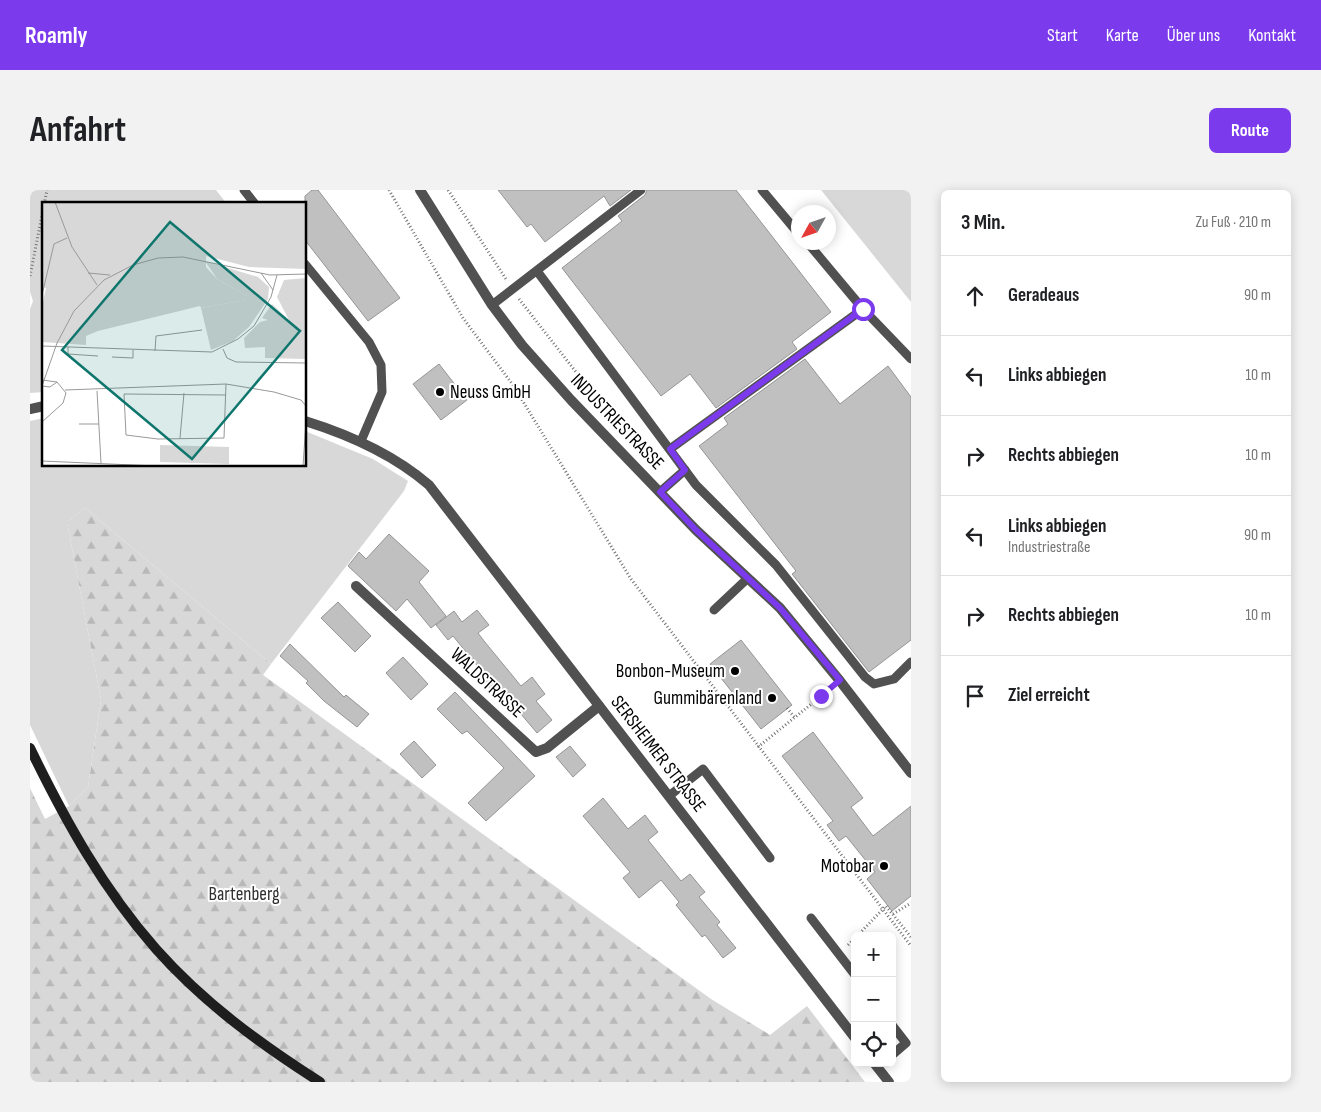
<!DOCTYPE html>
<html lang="de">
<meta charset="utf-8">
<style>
:root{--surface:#fff;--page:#f2f2f2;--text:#202124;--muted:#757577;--line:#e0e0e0;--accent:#7c3aed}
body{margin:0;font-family:"Sofia Sans Condensed",sans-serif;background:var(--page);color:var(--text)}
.controls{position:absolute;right:15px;bottom:15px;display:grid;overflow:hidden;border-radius:8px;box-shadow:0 2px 12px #0003}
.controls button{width:45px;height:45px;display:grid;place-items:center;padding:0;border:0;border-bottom:1px solid var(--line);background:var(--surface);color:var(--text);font:25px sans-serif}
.compass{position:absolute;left:761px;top:15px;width:45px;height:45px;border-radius:50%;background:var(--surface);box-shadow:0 2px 12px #0003;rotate:230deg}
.stop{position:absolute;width:15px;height:15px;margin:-11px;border:4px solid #7c3aed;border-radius:50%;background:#fff}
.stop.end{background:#7c3aed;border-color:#fff;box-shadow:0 1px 5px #0008}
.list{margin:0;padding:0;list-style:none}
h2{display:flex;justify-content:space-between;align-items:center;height:65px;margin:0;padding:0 20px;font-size:21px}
h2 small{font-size:16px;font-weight:400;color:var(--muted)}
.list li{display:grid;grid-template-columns:32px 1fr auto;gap:15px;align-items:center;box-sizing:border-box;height:80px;padding:0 20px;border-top:1px solid var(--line)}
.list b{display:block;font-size:19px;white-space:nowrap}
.list p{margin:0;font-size:16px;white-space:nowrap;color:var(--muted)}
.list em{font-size:16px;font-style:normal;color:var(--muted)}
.icon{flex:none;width:28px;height:28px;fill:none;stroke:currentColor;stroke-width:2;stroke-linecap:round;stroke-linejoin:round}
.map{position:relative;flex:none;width:881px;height:892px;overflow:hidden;border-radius:8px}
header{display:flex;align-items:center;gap:30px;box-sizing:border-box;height:70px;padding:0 25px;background:var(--accent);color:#fff}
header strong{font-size:24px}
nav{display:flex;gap:28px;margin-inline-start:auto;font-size:18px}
.intro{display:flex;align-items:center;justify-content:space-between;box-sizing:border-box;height:120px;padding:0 30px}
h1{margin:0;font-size:35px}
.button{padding:12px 22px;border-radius:8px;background:var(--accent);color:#fff;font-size:18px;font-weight:700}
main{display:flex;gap:30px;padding:0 30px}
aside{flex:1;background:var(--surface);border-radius:8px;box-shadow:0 2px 12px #0003}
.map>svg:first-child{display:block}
.grass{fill:#d8d8d8}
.forest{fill:url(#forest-firs)}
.building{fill:#c0c0c0;stroke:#959595}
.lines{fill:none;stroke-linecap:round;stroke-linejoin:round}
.path{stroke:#737373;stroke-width:3;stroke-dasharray:1 2.5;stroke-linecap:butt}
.lane{stroke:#515151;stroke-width:9}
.street{stroke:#515151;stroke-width:10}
.secondary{stroke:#1e1e1e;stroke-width:10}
.route{stroke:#7c3aed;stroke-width:6}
.poi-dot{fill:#000;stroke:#fff;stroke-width:2}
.labels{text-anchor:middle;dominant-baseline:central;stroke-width:4;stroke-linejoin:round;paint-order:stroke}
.poi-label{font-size:19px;fill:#000;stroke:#fff;text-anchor:end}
.street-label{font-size:19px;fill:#000;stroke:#fff}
.park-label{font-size:19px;fill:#2f2f2f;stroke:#fff}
.inset-road{fill:none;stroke:#999;stroke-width:1}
.view{fill:#0f766e;fill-opacity:0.15;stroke:#0f766e;stroke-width:2.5}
.inset-edge{fill:none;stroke:#000;stroke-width:2.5}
</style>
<header>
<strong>Roamly</strong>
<nav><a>Start</a><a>Karte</a><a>Über uns</a><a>Kontakt</a></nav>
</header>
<div class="intro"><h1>Anfahrt</h1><a class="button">Route</a></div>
<main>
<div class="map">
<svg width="881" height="892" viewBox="0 0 881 892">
<defs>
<pattern id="forest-firs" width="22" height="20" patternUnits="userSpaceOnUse" patternTransform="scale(1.25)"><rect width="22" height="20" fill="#d8d8d8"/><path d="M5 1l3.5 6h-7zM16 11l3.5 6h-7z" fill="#b8b8b8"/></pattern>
</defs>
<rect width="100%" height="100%" fill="#fff"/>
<g class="grass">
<path d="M 0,0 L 186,0 L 197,14 L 14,14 L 14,202 L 0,203 L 0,119 L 3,111 L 0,102 Z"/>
<path d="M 791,0 L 881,0 L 881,112 Z"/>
<path d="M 14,228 L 14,275 L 275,275 L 275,241 L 343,269 L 378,291 L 374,301 L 241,474 L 55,318 L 37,332 L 71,510 L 58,597 L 39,616 L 0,535 L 0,231 Z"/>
</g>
<path class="forest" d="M 55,318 L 241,474 L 233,485 L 681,809 L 740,845 L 777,816 L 835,892 L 0,892 L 0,598 L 15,629 L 39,616 L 58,597 L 71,510 L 37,332 Z"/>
<g class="building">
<path d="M 282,0 L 288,0 L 370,108 L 338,131 L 275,50 L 275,6 Z"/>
<path d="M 468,0 L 601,0 L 580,16 L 574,6 L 515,52 L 501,34 L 497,37 Z"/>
<path d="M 617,0 L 706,0 L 801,122 L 762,152 L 767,159 L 686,218 L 660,184 L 631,206 L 532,78 L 592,31 L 588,26 L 615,5 Z"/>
<path d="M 775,169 L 810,214 L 858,176 L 881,207 L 881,450 L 839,482 L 762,384 L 766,381 L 669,256 L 698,234 L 694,228 Z"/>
<path d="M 409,174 L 437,210 L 411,230 L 383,194 Z"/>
<path d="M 359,344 L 399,381 L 389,392 L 416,426 L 401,438 L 377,409 L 366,421 L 318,376 L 329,362 L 336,369 Z"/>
<path d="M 308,412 L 341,446 L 325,462 L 291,428 Z"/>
<path d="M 447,420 L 459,435 L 448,443 L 454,451 L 491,496 L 502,487 L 515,504 L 506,511 L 522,530 L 507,543 L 469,498 L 463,503 L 450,487 L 454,484 L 423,446 L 418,450 L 406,435 L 424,421 L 432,432 Z"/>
<path d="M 711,450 L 762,515 L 731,539 L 680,474 Z"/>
<path d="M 260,454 L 314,507 L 316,505 L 339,524 L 327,537 L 294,511 L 276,493 L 278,491 L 250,466 Z"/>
<path d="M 373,467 L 398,494 L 381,510 L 356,483 Z"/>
<path d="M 425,502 L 505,586 L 456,631 L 438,613 L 474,578 L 437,541 L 432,544 L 407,519 Z"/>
<path d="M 783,542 L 833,608 L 821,617 L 843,646 L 881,616 L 881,706 L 862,721 L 837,689 L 845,682 L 816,646 L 809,651 L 797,635 L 803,631 L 752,566 Z"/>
<path d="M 384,551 L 406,575 L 392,588 L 370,564 Z"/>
<path d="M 540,556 L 556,575 L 543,587 L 526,567 Z"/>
<path d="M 573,608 L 598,639 L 615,625 L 628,642 L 618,650 L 651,691 L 660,684 L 675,702 L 669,707 L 690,732 L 687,735 L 706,758 L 693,768 L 675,745 L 672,747 L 646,715 L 649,712 L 631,690 L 609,708 L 593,688 L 600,682 L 553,626 Z"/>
</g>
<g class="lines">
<g class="path">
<path d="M 359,0 L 433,128 L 483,195 L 601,389 L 881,756"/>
<path d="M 418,0 L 476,89"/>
<path d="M 0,86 L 17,0"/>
<path d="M 489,109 L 557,196 L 551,202"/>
<path d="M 757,518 L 765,528"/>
<path d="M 728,557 L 800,499"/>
<path d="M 863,724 L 881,713"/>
<path d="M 827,746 L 856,716 L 881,747"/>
<path d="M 818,755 L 825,748"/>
</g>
<g class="lane">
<path d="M 214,0 L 225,14"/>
<path d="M 732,0 L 768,43"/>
<path d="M 777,52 L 833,119 L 881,169"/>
<path d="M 275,74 L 339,152 L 351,175 L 352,202 L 331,251"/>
<path d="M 507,81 L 666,295 L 746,375 L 835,487 L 844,494 L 864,489 L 881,472"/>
<path d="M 462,115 L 611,0"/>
<path d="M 640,259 L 833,119"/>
<path d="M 630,302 L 655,280"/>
<path d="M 684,420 L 718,388"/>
<path d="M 639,606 L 673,579 L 740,668"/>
<path d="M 781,728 L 825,785"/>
<path d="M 862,835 L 876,853 L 862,865"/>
</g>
<g class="street">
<path d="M 390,0 L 462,115 L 492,155 L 541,210 L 666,340 L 750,418 L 810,491 L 881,583"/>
<path d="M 0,219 L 14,216"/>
<path d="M 275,231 C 320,245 363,264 399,295 L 825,848"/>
<path d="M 326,396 L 506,562 L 517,558 L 569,516"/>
<path d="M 844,873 L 859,892"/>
</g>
<path class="secondary" d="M 0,558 C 35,630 73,699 126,759 C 173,812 230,854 290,892"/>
</g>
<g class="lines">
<path class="route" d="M 791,506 L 810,490 L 750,418 L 666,340 L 630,302 L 655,280 L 640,259 L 833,119"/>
</g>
<g class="poi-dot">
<circle cx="410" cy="202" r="5"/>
<circle cx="705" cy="481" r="5"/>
<circle cx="742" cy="508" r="5"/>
<circle cx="854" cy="676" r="5"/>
</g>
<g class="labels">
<g class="poi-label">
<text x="420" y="202" text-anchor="start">Neuss GmbH</text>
<text x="695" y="481">Bonbon-Museum</text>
<text x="732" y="508">Gummibärenland</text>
<text x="844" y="676">Motobar</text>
</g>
<g class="street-label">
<text transform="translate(587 232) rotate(46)">INDUSTRIESTRASSE</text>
<text transform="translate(457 493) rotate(43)">WALDSTRASSE</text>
<text transform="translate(628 564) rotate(52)">SERSHEIMER STRASSE</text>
</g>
<g class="park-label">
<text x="214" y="704">Bartenberg</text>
</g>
</g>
<g transform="translate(12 12)">
<rect width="264" height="264" fill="#fff"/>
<path d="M 163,59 L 216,75 L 227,85 L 226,97 L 207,125 L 191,139 L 169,148 L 159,106 L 204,98 L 205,94 L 175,77 ZM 264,76 L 264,157 L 223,156 L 223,145 L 203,146 L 202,136 L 218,120 L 226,118 L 220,116 L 230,102 L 247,118 L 235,95 L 242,78 ZM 118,243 L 187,245 L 187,262 L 118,260 Z" fill="#d8d8d8"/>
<path d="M 0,0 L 264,0 L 264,67 L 207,65 L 164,54 L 164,65 L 175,77 L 205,94 L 205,98 L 159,106 L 158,104 L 56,129 L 44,134 L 44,143 L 0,140 L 0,105 L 4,86 L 0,85 Z" fill="#d8d8d8"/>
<path class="inset-road" d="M 13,0 L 30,45 L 55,83M 46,71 L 68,73M 219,71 L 231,88M 0,93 L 12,42 L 25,36M 0,144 L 170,150 L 196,137 L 212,124 L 229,95 L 235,73M 26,145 L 26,152 L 56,154M 181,147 L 185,156 L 194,160 L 264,161M 113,149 L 114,134 L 160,128M 70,155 L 91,156 L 91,148M 0,178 L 15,180 L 24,191 L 21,201 L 0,220M 0,184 L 8,185 L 15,180M 0,184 L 15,141 L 32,109 L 62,78 L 91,63 L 116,56 L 141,55 L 228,73 L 264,72M 23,188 L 184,182 L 232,190 L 259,198 L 264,204M 55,189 L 59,261M 184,193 L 82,192 L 84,233 L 116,237 L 182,236 L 184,182M 37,222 L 57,222M 138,236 L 142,191M 0,259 L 114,264M 261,264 L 264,220"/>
<path class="view" d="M 128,20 L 258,129 L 150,257 L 20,148 Z"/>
<rect width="264" height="264" class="inset-edge"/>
</g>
</svg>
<div class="controls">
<button>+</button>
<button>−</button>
<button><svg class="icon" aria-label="locate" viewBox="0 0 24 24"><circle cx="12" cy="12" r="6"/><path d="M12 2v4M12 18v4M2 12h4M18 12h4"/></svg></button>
</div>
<svg class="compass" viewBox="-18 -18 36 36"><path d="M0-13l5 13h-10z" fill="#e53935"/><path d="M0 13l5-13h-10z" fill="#757577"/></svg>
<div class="stop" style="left:833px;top:119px"></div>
<div class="stop end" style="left:791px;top:506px"></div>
</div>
<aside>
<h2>3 Min.<small>Zu Fuß · 210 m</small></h2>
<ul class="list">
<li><svg class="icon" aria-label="ahead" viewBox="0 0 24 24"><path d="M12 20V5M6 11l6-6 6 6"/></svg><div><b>Geradeaus</b></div><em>90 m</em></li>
<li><svg class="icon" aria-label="left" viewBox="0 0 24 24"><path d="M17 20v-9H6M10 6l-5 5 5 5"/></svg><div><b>Links abbiegen</b></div><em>10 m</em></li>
<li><svg class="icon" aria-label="right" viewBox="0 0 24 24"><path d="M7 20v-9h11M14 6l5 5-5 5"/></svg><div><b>Rechts abbiegen</b></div><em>10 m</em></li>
<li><svg class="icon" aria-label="left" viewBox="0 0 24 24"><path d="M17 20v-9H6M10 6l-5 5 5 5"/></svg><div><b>Links abbiegen</b><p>Industriestraße</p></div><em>90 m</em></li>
<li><svg class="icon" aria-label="right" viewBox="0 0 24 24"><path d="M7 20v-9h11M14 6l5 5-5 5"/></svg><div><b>Rechts abbiegen</b></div><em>10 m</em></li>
<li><svg class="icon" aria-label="arrive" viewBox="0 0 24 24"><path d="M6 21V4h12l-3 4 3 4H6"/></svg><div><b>Ziel erreicht</b></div></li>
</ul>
</aside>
</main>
